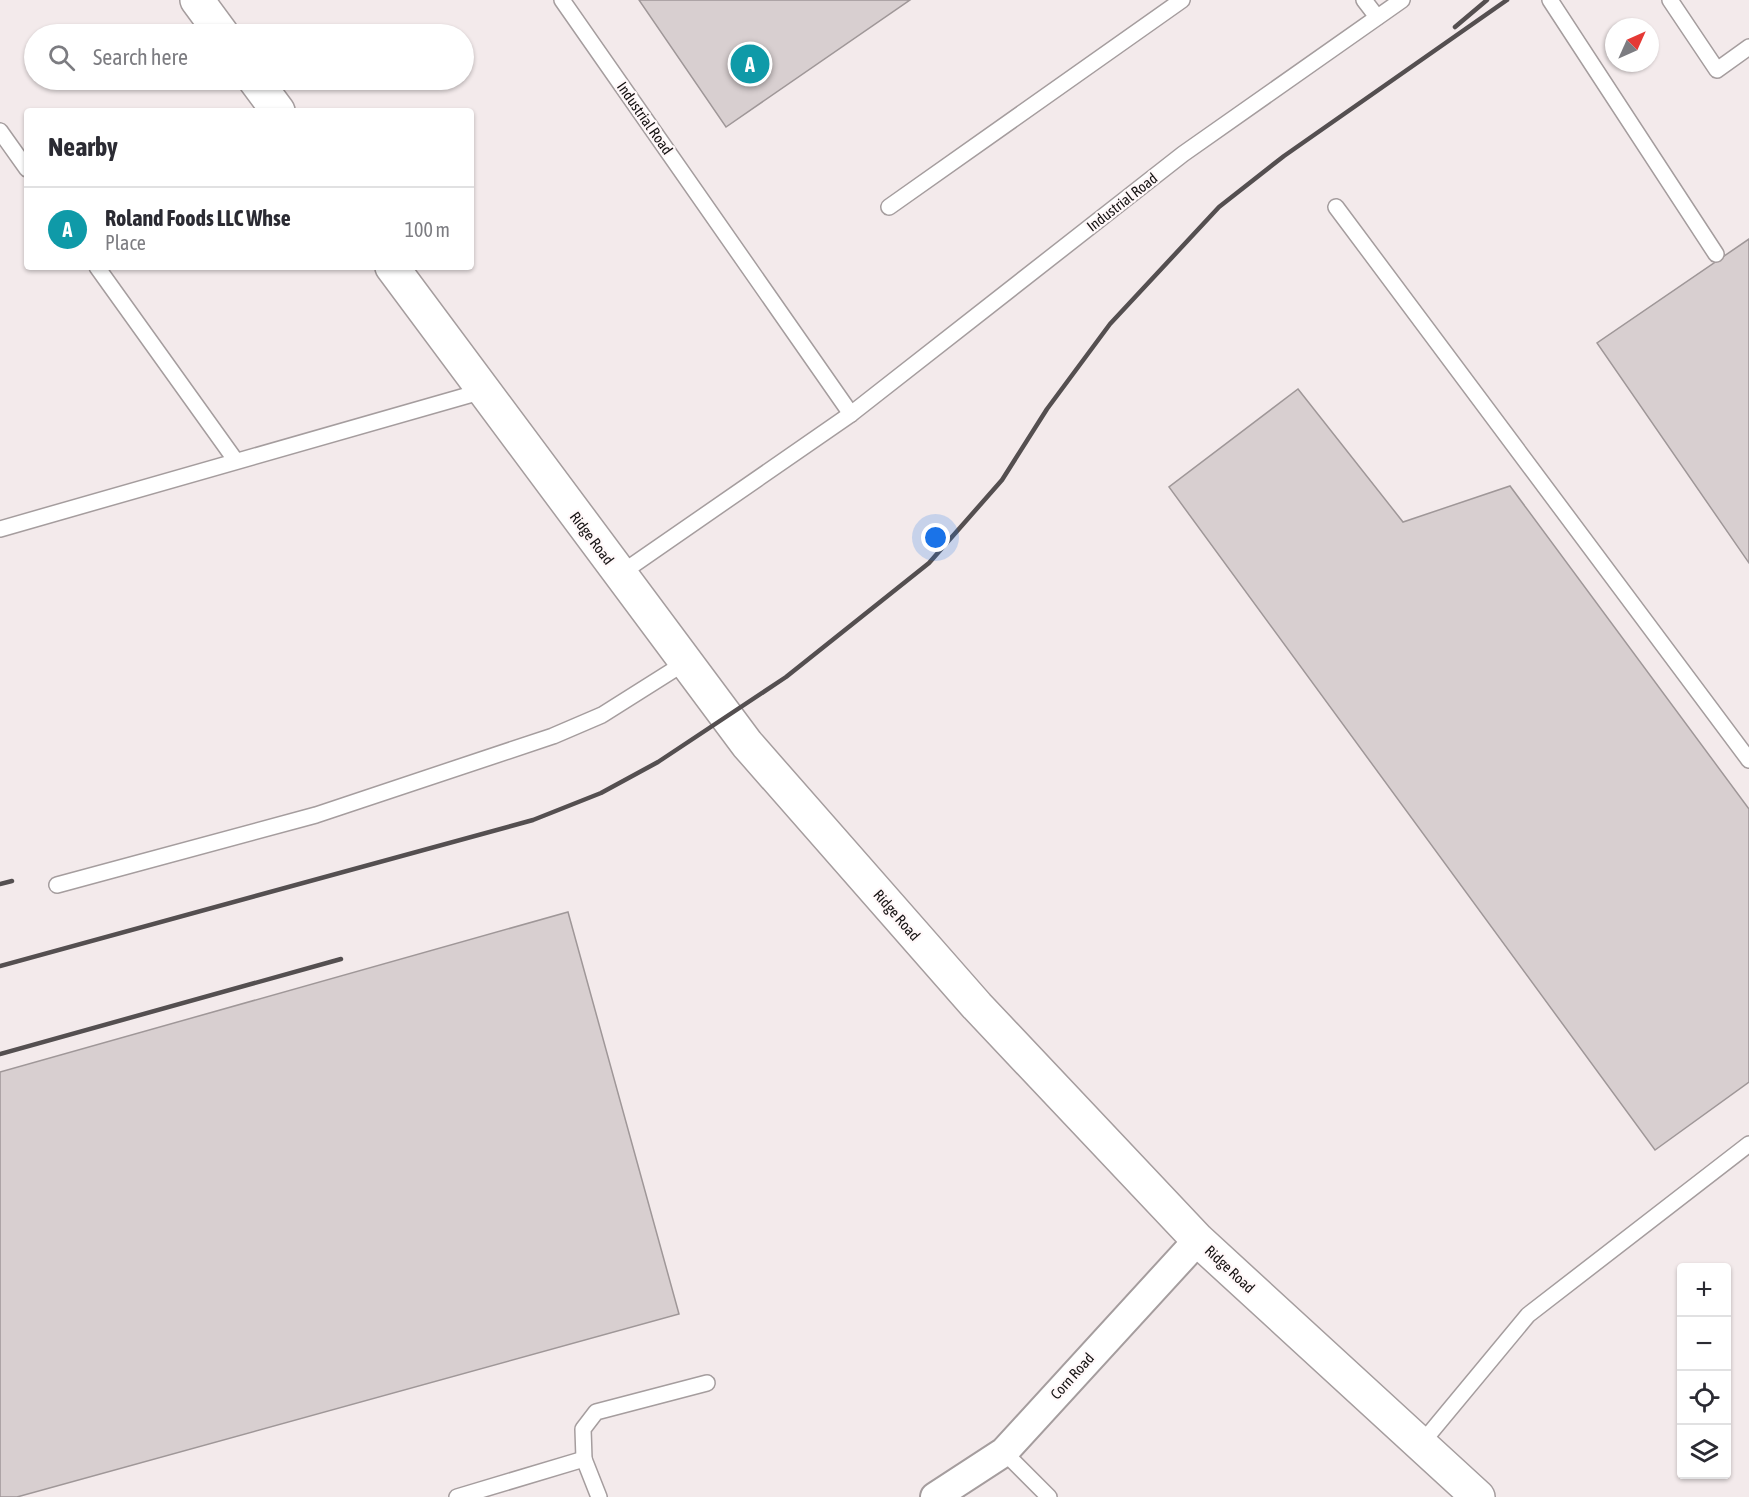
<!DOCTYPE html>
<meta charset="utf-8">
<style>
:root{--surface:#fff;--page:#f7f7f7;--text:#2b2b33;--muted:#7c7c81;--line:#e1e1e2;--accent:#097047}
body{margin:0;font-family:"Asap Condensed",sans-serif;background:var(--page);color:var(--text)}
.controls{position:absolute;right:18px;bottom:18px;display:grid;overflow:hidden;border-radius:6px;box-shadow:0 2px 4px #0004}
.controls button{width:54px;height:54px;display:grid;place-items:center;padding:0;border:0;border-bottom:2px solid var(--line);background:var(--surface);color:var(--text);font:30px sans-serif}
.compass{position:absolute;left:1605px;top:18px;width:54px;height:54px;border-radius:50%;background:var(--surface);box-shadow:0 2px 4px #0004;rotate:45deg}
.you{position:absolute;left:936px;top:538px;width:21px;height:21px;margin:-15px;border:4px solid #fff;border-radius:50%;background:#1a73e8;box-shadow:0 0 0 9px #1a73e833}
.badge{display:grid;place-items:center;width:39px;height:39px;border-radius:50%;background:var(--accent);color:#fff;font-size:20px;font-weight:700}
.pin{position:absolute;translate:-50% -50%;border:3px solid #fff;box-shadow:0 2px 6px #0006}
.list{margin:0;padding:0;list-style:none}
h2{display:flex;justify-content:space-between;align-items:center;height:78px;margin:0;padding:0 24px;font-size:26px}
h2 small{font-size:20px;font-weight:400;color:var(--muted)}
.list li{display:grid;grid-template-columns:39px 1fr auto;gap:18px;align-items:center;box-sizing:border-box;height:84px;padding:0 24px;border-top:2px solid var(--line)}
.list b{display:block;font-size:22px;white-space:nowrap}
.list p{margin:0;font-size:20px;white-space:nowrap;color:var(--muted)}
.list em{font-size:20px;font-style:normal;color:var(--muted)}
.icon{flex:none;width:33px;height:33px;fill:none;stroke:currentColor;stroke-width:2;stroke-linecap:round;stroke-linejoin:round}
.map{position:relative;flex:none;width:1749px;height:1497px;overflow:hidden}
.search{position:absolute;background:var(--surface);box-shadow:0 2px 4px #0004;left:24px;top:24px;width:450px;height:66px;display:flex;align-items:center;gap:15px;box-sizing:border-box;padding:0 21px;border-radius:33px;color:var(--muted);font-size:22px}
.panel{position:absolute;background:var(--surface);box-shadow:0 2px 4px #0004;left:24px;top:108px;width:450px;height:162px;border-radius:6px}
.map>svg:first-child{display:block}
.building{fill:#d8cfd0;stroke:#9f9798;stroke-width:1.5}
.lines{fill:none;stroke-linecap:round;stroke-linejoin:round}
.service-casing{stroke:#a59d9e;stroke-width:18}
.minor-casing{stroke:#a59d9e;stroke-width:32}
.tertiary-casing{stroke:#a59d9e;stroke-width:36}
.service{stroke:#fff;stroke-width:15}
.minor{stroke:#fff;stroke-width:28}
.tertiary{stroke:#fff;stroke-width:33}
.rail{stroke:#544f50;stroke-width:4.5}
.labels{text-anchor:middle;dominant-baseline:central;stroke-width:4.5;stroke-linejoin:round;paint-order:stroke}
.street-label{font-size:15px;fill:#151212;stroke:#fff8f9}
</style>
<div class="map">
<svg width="1749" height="1497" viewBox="0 0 1749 1497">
<rect width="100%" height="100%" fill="#f3eaeb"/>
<g class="building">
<path d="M 639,0 L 910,0 L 726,127 Z"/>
<path d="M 1749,239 L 1749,563 L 1597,343 Z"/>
<path d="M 1298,389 L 1403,522 L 1510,486 L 1749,809 L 1749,1082 L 1655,1150 L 1169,487 Z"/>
<path d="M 568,912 L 679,1314 L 17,1497 L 0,1497 L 0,1072 Z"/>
</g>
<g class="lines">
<defs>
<g id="service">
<path d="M 562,0 L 851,414"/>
<path d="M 1364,0 L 1377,17"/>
<path d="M 1550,0 L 1716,254"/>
<path d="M 1670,0 L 1717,70 L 1749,47"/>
<path d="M 0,131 L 27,169"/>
<path d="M 889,207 L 1182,0"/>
<path d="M 1336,207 L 1749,760"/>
<path d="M 97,267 L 236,461"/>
<path d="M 0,529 L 483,391"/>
<path d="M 620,574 L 851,414 L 1183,154 L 1402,0"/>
<path d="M 57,885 L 316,815 L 553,736 L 602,715 L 686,662"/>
<path d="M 1421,1444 L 1528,1315 L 1749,1144"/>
<path d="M 1004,1452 L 1049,1497"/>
<path d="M 584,1459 L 583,1429 L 596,1412 L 707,1383"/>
<path d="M 457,1497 L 584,1459 L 599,1497"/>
</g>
<path id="minor" d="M 935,1497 L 1004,1452 L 1198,1240"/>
<g id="tertiary">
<path d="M 197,0 L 222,34"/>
<path d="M 255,80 L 278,111"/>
<path d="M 392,267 L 747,744 L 977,1006 L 1198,1240 L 1478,1497"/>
</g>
</defs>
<use href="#service" class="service-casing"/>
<use href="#minor" class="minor-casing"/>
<use href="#tertiary" class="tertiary-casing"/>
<use href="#service" class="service"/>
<use href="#minor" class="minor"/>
<use href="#tertiary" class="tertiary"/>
<g class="rail">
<path d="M 1455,27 L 1487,0"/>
<path d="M 0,884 L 12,881"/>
<path d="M 0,966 L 533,820 L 601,793 L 658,762 L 786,677 L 929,563 L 1002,480 L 1047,409 L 1110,324 L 1219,207 L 1284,156 L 1507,0"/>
<path d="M 0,1054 L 341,959"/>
</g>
</g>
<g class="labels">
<g class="street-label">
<text transform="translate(645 118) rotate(55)">Industrial Road</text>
<text transform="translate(1122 202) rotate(-38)">Industrial Road</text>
<text transform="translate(592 538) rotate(53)">Ridge Road</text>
<text transform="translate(897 915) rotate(49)">Ridge Road</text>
<text transform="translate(1230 1269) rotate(43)">Ridge Road</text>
<text transform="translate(1072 1376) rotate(-48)">Corn Road</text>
</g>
</g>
</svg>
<div class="controls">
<button>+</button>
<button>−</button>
<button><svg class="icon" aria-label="locate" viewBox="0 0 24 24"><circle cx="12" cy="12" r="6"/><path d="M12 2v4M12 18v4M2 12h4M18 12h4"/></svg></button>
<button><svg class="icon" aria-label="layers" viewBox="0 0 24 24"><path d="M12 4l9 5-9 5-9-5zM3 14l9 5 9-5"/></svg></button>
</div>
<svg class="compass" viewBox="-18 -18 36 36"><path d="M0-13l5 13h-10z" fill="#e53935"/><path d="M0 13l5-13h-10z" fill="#7c7c81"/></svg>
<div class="you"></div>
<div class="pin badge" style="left:750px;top:64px;background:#0f9aa8">A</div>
<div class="search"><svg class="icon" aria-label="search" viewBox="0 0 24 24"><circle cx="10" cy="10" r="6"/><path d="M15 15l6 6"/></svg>Search here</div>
<section class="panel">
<h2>Nearby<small></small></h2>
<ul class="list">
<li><span class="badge" style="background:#0f9aa8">A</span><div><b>Roland Foods LLC Whse</b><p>Place</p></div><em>100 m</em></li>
</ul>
</section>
</div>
